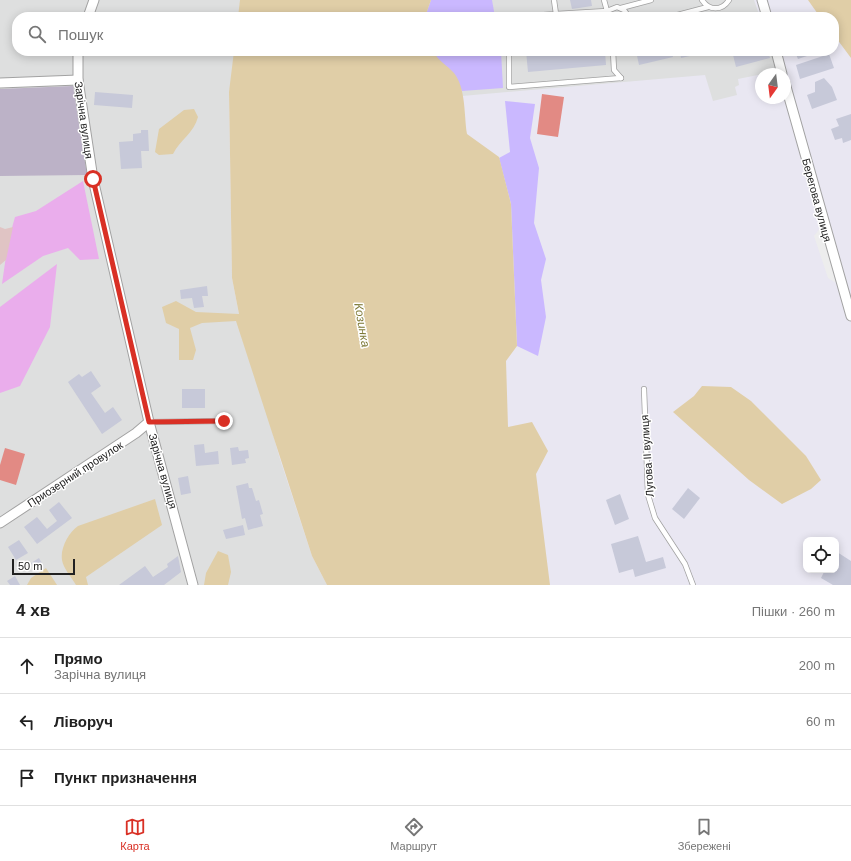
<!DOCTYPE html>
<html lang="uk">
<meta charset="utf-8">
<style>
:root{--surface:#fff;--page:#f6f6f6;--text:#222;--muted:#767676;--line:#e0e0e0;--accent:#d93025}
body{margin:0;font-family:Arial,sans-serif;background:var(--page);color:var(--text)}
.controls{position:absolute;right:12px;bottom:12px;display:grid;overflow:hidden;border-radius:8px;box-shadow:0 2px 10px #0003}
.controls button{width:36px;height:36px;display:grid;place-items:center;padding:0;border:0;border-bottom:1px solid var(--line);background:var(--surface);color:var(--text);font:20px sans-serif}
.compass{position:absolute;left:755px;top:68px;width:36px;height:36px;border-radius:50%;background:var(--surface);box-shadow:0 2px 10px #0003;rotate:194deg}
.scale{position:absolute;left:12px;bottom:10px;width:63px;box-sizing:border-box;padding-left:4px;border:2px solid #212121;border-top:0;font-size:11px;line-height:14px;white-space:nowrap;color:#212121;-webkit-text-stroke:3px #fff;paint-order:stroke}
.stop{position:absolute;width:12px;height:12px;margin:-9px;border:3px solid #d93025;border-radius:50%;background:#fff}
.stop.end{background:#d93025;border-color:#fff;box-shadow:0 1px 4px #0008}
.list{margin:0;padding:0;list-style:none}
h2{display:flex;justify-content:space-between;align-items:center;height:52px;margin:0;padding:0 16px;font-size:17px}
h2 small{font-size:13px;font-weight:400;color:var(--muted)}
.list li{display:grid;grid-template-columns:26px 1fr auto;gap:12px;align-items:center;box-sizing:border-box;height:56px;padding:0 16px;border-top:1px solid var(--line)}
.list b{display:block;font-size:15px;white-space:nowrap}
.list p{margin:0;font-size:13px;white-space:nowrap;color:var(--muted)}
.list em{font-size:13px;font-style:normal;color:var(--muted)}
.icon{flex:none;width:22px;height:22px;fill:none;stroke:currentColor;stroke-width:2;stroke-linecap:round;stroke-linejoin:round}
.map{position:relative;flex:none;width:851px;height:585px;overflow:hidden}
.search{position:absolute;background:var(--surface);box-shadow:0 2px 10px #0003;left:12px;right:12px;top:12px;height:44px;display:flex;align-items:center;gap:10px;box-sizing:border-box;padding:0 14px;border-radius:16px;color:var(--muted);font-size:15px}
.sheet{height:220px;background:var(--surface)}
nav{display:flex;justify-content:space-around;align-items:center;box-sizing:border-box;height:56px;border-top:1px solid var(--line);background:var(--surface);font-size:11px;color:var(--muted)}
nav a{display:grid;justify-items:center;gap:2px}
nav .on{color:var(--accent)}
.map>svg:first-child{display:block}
.residential{fill:#dedfdf}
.construction{fill:#bcb2c7}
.grass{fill:#eaadec}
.wetland{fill:#e0c4c4}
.sand{fill:#cab8ff}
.pitch{fill:#e28a84}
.parking{fill:#ededed}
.water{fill:#e0cea7}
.building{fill:#c7c9d9}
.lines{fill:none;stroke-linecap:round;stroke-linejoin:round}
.lane-casing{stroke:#a2a2a2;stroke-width:6}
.street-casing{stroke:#a2a2a2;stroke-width:11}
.lane{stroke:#fff;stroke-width:4.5}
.street{stroke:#fff;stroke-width:9}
.route{stroke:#d93025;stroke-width:5}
.labels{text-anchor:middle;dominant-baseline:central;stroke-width:3;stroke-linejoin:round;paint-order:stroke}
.street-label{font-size:11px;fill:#212121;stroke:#fff}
.water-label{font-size:12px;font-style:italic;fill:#7c7835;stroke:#fff}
</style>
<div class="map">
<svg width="851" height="585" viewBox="0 0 851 585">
<rect width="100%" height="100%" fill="#e9e7f2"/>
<g class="residential">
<path d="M 0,0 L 258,0 L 252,17 L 17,17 L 17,51 L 241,51 L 229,92 L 232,278 L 239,314 L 280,459 L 312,556 L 327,585 L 0,585 Z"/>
<path d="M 431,0 L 754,0 L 760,17 L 425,17 Z"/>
<path d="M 433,51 L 771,51 L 777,71 L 738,79 L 739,85 L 735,87 L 737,95 L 713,101 L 705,75 L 462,96 L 462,91 L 436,59 Z"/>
</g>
<path class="construction" d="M 73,86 L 87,175 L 0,176 L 0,89 Z"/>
<g class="grass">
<path d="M 83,181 L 99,259 L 80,260 L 68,248 L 43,256 L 2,284 L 8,242 L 15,217 L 36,211 Z"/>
<path d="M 57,264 L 50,327 L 20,386 L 0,393 L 0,307 Z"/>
</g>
<path class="wetland" d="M 0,227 L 5,229 L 13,227 L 6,260 L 0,265 Z"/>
<g class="sand">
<path d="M 431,0 L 492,0 L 495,17 L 425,17 Z"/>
<path d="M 433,51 L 501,51 L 503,88 L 462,91 L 454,74 L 436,59 Z"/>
<path d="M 505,101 L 535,104 L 530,138 L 539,168 L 534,223 L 546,259 L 541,280 L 546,317 L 538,356 L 517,346 L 511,204 L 499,158 L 510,152 Z"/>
</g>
<g class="pitch">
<path d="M 542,94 L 564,97 L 558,137 L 537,134 Z"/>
<path d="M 5,448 L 25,454 L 16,485 L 0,480 L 0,465 Z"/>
</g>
<path class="parking" d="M 821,227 L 836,283 L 828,278 L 814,236 Z"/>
<g class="water">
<path d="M 240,0 L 431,0 L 425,17 L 238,17 Z"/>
<path d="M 808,0 L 851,0 L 851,58 L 834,35 L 834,17 L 820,17 Z"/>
<path d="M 234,51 L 433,51 C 438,61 447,65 454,73 C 466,88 464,115 467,134 L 499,157 L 511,204 L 517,346 L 506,361 L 508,427 L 532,422 L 548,451 L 536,474 L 550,585 L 327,585 L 312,556 L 236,321 L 202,323 L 190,328 L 196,350 L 193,360 L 179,360 L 179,329 L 166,323 L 162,307 L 176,301 L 196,312 L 239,314 L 232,278 L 229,92 Z"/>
<path d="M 194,109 L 198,117 C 194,133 180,140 173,154 L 159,155 L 155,152 L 159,129 L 184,110 Z"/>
<path d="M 702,386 L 731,387 L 751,401 L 806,456 L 821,480 L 811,489 L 782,504 L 749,480 L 673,412 L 694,396 Z"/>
<path d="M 155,499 L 162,525 L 86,577 L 88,585 L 76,585 C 72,578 63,568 62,560 C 60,548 69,532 78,526 Z"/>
<path d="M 218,551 L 228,555 L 231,572 L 228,585 L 204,585 L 206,573 Z"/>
<path d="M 46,568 L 57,585 L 27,585 L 31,578 Z"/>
</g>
<g class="building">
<path d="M 570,0 L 591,0 L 592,6 L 572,9 Z"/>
<path d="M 526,51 L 605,51 L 606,65 L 528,72 Z"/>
<path d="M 636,51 L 671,51 L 673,57 L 639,65 Z"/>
<path d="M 680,51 L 706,51 L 707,52 L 681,58 Z"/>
<path d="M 732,51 L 768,51 L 770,58 L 736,67 Z"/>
<path d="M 787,51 L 812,51 L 813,54 L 798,59 L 795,52 L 788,55 Z"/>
<path d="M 829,54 L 834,68 L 800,79 L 796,65 Z"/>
<path d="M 824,78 L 832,87 L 837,100 L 812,109 L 807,95 L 815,92 L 815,82 Z"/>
<path d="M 95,92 L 133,95 L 132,108 L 94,105 Z"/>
<path d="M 851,114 L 851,140 L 843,143 L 842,138 L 835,140 L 831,129 L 839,126 L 836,119 Z"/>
<path d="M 141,130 L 148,130 L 149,151 L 141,151 L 142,168 L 121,169 L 119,142 L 133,141 L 133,134 L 141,133 Z"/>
<path d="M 207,286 L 208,296 L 202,296 L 204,307 L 194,308 L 192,298 L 181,299 L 180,290 Z"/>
<path d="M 91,371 L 101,386 L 91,393 L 105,413 L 113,407 L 122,420 L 102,434 L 68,382 L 79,374 L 82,377 Z"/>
<rect x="182" y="389" width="23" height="19"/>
<path d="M 204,444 L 205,453 L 218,451 L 219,464 L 196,466 L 194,445 Z"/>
<path d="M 238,447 L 239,451 L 248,450 L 249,458 L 245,459 L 246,463 L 232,465 L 230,448 Z"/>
<path d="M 188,476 L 191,493 L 181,495 L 178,478 Z"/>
<path d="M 248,483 L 249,488 L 252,488 L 256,501 L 259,500 L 263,514 L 260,515 L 263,526 L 248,530 L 245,518 L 242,519 L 236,486 Z"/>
<path d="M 688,488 L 700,498 L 684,519 L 672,509 Z"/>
<path d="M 620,494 L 629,519 L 615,525 L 606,500 Z"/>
<path d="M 59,502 L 72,518 L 37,544 L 24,527 L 37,517 L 47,529 L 57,521 L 49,510 Z"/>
<path d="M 243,525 L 245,535 L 226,539 L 223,530 Z"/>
<path d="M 638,536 L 646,562 L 663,557 L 666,568 L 635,577 L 633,569 L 619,573 L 611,544 Z"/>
<path d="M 19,540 L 28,553 L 16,560 L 8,547 Z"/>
<path d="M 837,552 L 851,561 L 851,585 L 833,585 L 821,578 L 825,570 L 836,570 Z"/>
<path d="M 178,556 L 181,572 L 164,585 L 119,585 L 145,566 L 153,577 L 168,567 L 167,564 Z"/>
<path d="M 39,558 L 43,565 L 35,570 L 31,563 Z"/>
<path d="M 15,576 L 20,585 L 10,585 L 7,581 Z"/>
</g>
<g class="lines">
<defs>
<g id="lane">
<path d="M 702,0 C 709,11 722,11 729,0"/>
<path d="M 621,8 L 651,0"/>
<path d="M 556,14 L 607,11 L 604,0"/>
<path d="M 518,17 L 556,14 L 554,0"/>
<path d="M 604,17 L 607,11 L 617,7 L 624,10 L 629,17"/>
<path d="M 670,17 L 708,7"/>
<path d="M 509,51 L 509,87 L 621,78"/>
<path d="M 613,51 L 614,70 L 621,78"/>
<path d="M 644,389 L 648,495 L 655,518 L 685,564 L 693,585"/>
<path d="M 149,422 L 224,421"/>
</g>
<g id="street">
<path d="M 762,0 L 767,17"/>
<path d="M 88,17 L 94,0"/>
<path d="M 78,51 L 78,80 L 93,179 L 149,422 L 193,585"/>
<path d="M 776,51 L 782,74"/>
<path d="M 0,83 L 78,80"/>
<path d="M 785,83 L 851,316"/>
<path d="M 0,523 L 136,433 L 149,422"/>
</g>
</defs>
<use href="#lane" class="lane-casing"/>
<use href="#street" class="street-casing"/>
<use href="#lane" class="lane"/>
<use href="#street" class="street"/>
</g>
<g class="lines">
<path class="route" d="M 93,179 L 149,422 L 224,421"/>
</g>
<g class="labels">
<g class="street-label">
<text transform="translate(84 120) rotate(82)">Зарічна вулиця</text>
<text transform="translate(817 200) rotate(75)">Берегова вулиця</text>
<text transform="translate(647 456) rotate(-94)">Лугова II вулиця</text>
<text transform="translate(163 471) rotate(74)">Зарічна вулиця</text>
<text transform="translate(75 474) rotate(-33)">Приозерний провулок</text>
</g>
<g class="water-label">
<text transform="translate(362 325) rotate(80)">Козинка</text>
</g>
</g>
</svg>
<div class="controls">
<button><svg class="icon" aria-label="locate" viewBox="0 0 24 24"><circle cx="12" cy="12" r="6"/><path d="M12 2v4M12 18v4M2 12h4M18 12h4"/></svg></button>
</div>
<svg class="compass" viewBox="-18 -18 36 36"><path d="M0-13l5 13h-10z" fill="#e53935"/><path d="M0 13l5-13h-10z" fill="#767676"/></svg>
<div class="scale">50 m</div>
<div class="stop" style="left:93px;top:179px"></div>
<div class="stop end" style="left:224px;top:421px"></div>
<div class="search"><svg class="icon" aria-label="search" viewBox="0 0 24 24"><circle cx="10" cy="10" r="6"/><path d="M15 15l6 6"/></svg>Пошук</div>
</div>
<section class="sheet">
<h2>4 хв<small>Пішки · 260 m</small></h2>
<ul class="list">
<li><svg class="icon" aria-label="ahead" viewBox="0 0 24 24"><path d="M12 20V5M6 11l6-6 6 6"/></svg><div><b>Прямо</b><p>Зарічна вулиця</p></div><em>200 m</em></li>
<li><svg class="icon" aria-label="left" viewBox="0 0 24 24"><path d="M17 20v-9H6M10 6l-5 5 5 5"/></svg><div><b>Ліворуч</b></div><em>60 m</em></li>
<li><svg class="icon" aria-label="arrive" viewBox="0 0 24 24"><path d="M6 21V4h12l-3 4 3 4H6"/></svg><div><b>Пункт призначення</b></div></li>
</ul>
</section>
<nav>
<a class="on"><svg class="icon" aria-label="map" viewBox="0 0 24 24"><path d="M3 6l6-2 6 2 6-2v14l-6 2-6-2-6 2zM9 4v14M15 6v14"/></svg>Карта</a>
<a><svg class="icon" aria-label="directions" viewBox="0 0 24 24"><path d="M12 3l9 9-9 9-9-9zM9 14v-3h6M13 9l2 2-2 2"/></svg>Маршрут</a>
<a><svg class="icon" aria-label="saved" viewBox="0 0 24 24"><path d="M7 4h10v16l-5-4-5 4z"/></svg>Збережені</a>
</nav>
